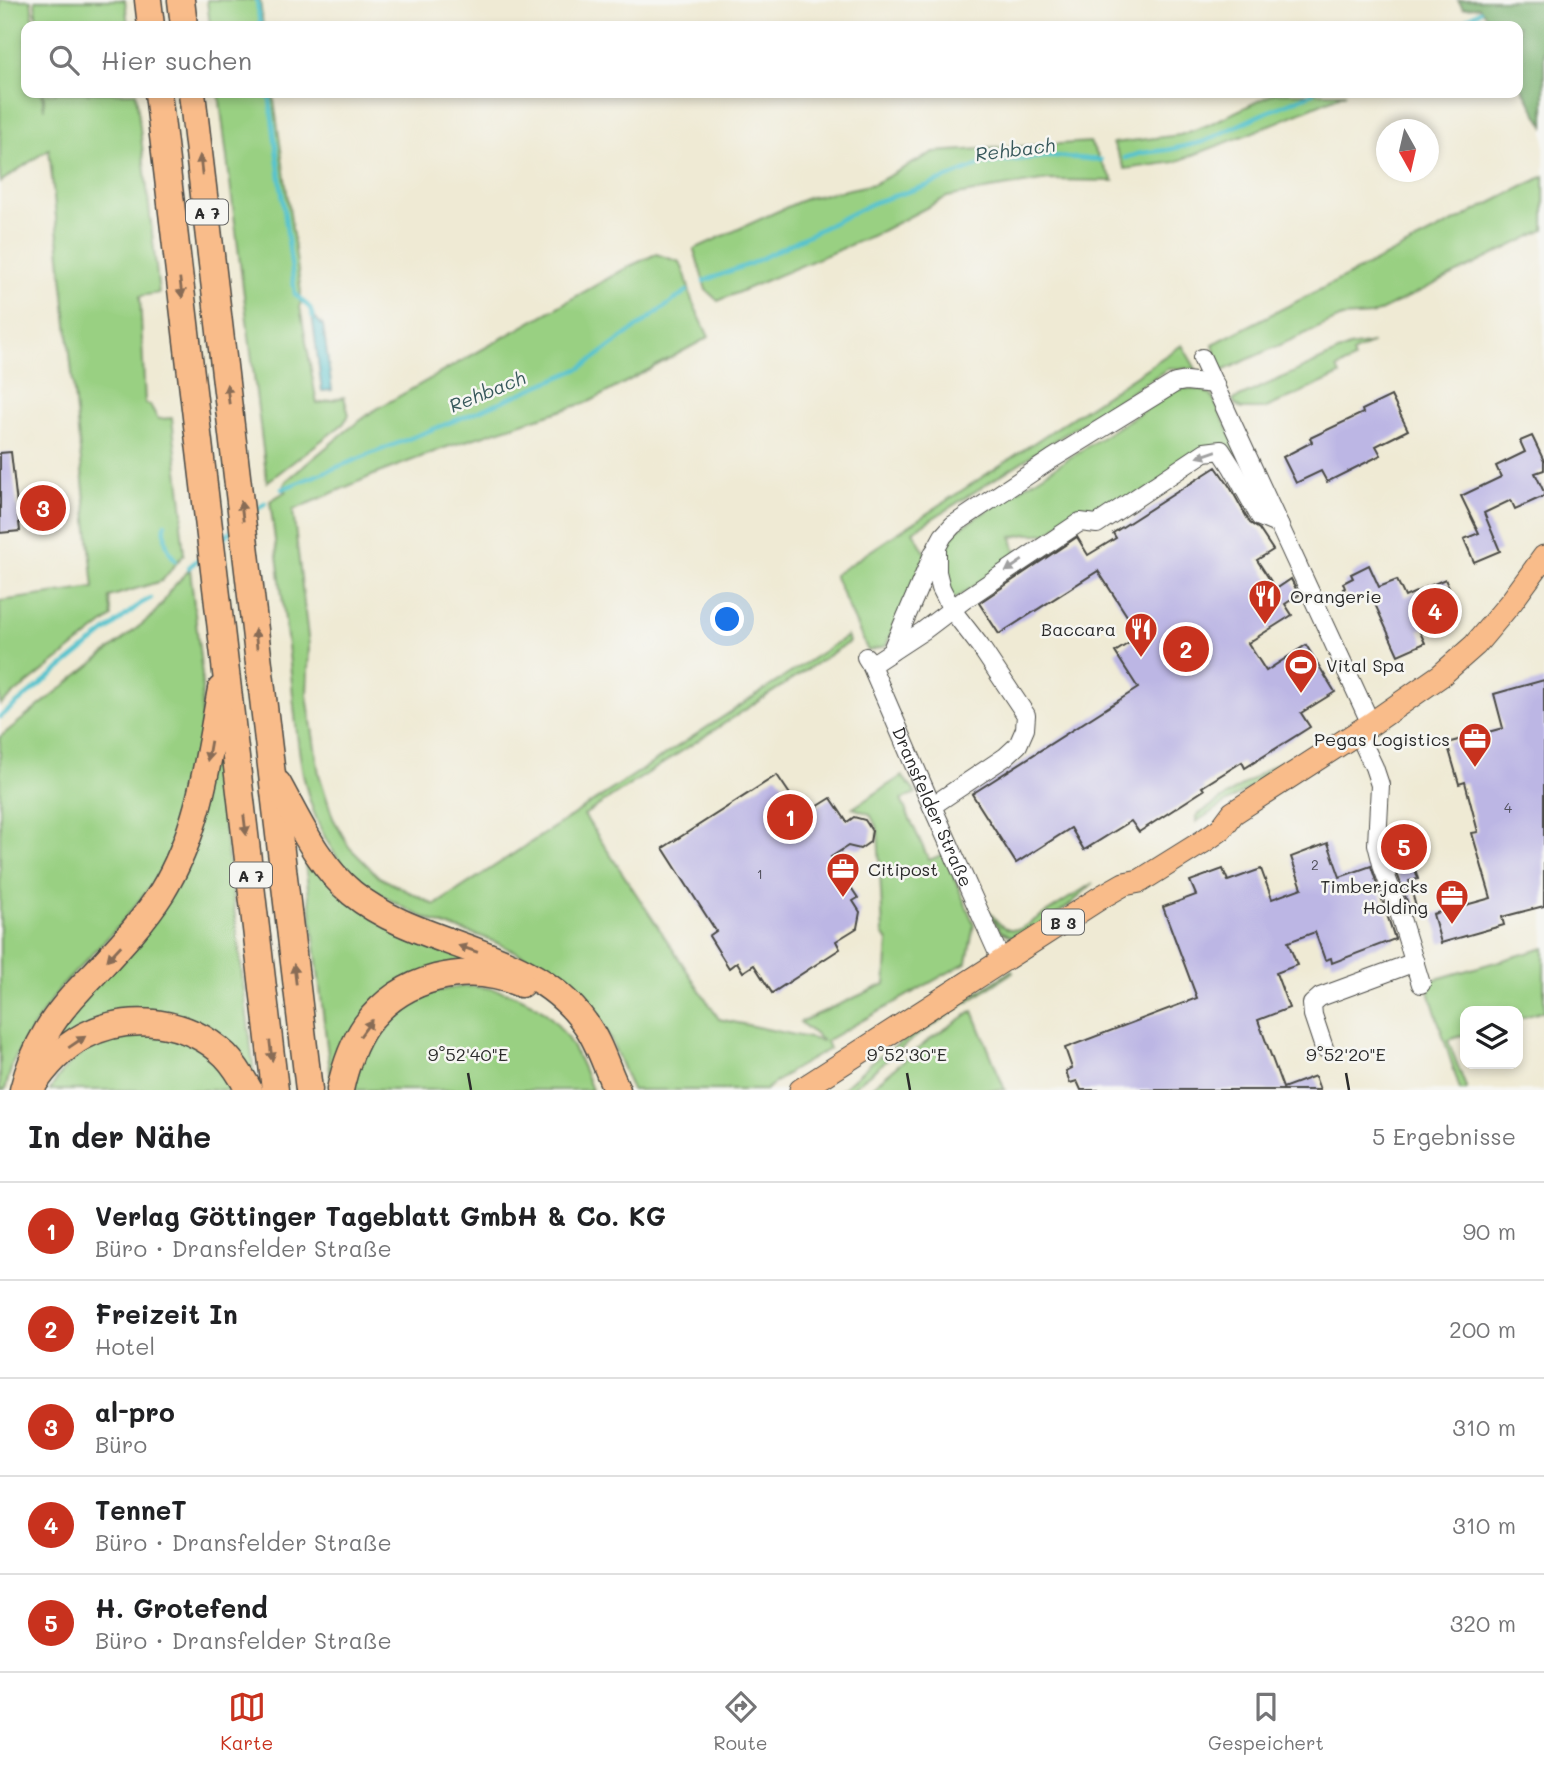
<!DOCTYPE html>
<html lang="de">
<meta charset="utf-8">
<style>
:root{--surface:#fff;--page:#f6f6f6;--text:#202124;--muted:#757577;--line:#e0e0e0;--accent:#c8321e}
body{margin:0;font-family:Mali,sans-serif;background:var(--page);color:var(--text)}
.controls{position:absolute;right:21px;bottom:21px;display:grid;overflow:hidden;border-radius:14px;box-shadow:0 4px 10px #0003}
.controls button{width:63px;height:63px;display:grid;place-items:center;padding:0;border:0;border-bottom:2px solid var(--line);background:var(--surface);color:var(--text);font:35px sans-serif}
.compass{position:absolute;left:1376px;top:119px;width:63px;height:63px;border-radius:50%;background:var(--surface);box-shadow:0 4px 10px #0003;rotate:172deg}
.you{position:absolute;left:728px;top:620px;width:24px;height:24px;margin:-18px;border:5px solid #fff;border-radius:50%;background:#1a73e8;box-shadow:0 0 0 10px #1a73e833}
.badge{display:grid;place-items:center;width:46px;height:46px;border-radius:50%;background:var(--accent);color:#fff;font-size:23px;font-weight:700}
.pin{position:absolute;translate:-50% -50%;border:4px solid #fff;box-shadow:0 2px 7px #0006}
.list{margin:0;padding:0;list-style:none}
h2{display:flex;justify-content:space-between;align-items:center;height:91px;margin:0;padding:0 28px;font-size:30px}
h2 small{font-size:23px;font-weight:400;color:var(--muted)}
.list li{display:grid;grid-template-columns:46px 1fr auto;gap:21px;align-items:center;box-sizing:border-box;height:98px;padding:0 28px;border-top:2px solid var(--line)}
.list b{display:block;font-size:26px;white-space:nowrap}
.list p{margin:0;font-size:23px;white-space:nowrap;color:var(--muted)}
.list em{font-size:23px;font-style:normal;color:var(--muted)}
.icon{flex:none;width:38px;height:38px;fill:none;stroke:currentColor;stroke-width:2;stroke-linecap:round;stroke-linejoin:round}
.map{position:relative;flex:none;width:1544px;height:1090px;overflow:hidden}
.search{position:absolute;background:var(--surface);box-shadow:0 4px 10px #0003;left:21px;right:21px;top:21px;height:77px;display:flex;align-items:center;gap:18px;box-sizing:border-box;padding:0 24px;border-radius:14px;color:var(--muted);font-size:26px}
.sheet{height:581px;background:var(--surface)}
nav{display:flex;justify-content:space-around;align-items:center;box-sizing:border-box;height:98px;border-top:2px solid var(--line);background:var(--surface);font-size:19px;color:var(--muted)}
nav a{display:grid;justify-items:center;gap:4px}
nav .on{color:var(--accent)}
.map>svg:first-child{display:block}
.green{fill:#99d082;stroke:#627e56;stroke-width:2}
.forest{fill:#7ab270;stroke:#526e4e;stroke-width:2}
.water{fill:#56c3cd;stroke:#40777c;stroke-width:2}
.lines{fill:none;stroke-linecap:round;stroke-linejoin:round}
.stream{stroke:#56c3cd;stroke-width:4.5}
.building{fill:#bcb6e4}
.minor-casing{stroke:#484844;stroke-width:20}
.major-casing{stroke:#484844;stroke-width:25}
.highway-casing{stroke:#484844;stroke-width:29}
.minor{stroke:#fff;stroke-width:18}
.major{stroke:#f9bc8a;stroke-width:23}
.highway{stroke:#f9bc8a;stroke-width:26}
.oneway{fill:#886c56}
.oneway2{fill:#a0a0a0}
.ticks{fill:none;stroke:#2b2b2b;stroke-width:2.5}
.labels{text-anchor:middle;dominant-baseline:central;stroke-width:5;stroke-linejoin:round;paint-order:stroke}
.number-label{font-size:14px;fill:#4f4e59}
.shield{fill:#f6f6f2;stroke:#686867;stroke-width:2}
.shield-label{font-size:16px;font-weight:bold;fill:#2b2b2b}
.poi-label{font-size:18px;fill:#2b2b2b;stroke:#f6f6f2;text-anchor:start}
.street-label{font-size:18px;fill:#2b2b2b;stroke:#f6f6f2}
.water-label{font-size:19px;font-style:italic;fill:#38595c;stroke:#f6f6f2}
.ticks-label{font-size:18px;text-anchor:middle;fill:#2b2b2b;stroke:#f6f6f2;stroke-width:5;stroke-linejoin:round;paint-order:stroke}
</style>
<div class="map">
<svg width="1544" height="1090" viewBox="0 0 1544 1090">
<rect width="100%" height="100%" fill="#f6f6f2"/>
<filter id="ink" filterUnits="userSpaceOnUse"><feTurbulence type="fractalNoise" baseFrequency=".0143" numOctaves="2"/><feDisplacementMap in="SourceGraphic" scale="14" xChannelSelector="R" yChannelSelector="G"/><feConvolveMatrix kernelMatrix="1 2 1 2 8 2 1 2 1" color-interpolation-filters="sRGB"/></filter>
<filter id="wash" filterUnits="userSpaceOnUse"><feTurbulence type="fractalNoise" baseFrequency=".00686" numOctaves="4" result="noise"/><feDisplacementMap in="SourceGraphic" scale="28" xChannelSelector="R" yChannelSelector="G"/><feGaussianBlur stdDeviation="1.57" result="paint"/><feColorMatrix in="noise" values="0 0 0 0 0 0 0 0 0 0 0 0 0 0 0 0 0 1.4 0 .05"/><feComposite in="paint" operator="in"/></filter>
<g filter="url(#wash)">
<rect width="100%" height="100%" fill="#efead4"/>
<g class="green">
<path d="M 0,0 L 31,0 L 34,26 L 26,26 L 26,93 L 42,93 L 44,109 L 44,93 L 136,93 L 159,293 L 140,296 L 145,404 L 150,405 L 158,419 L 172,418 L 183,513 L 181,524 L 184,554 L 162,581 L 109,597 L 112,617 L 0,705 L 0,601 L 94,588 L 49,149 L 0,182 Z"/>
<path d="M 35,0 L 125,0 L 128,26 L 37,26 Z"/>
<path d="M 207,0 L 260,0 L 263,26 L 210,26 Z"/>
<path d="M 219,93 L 273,93 L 301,292 L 300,307 L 317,404 L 344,397 L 349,415 L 343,424 L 267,482 Z"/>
<path d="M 1275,93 L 1346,93 L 1251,133 L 1175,162 L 1125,169 L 1113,143 L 1180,135 L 1208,125 Z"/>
<path d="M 1090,142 L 1104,167 L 1114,181 L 1049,180 L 990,189 L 947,197 L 876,234 L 718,301 L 706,290 L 694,249 L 807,198 L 874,184 L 934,152 Z"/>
<path d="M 1544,176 L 1544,230 L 1372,315 L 1342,317 L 1220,372 L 1213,344 Z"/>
<path d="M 656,254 L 680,262 L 686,277 L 692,301 L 709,337 L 591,401 L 447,447 L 376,474 L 293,510 L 309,646 L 307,695 L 319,774 L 333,818 L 349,847 L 379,877 L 435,905 L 847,636 L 849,642 L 584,815 L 719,1019 L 823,1041 L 800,1022 L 885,984 L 888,941 L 883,933 L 878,830 L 870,814 L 853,808 L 902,776 L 916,793 L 901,800 L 929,860 L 944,854 L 974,924 L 967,962 L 826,1041 L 829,1049 L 791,1071 L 765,1090 L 632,1090 C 618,1058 607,1022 582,997 C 556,971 522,954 488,939 C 469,931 447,928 428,919 C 399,907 356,882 337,857 C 297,801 297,729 290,664 C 284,609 277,555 270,501 L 286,491 L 282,489 L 286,481 L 346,431 L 373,411 L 630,266 Z"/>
<path d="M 1373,343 L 1352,353 L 1354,360 L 1337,368 L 1340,375 L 1264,409 L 1241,409 L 1235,404 L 1233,400 L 1349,347 Z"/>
<path d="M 1182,345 L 1196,369 L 1169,368 L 913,531 L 926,554 L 886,646 L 868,651 L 834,575 Z"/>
<path d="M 1179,388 L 1202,390 L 1212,396 L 1249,472 L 1245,473 L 1227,447 L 1096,517 L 1092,512 L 1087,515 L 1076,512 L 1047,534 L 1027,534 L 1012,537 L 1015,551 L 1029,549 L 955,599 L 945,588 L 945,551 L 955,531 Z"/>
<path d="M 190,569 L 202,675 L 201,750 L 173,851 L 149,888 L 118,927 L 60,988 L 30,1032 L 13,1062 L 5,1090 L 0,1090 L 0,737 L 151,617 L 163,603 L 170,590 Z"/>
<path d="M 215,751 L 255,1081 L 171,1019 L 35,1062 L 138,931 Z"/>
<path d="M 1288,759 L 1292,759 L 1292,761 L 1196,822 L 1196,816 L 1272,766 Z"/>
<path d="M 302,838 L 327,877 L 504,967 L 416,977 L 332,1088 Z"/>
<path d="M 1093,883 L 1070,905 L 1023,935 L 1012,937 L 1001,931 L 988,913 L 990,912 C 998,924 1006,932 1020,929 Z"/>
<path d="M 1544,948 L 1544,1011 L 1518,1019 L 1518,1011 L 1465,1011 L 1465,1035 L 1448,1040 L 1467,1090 L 1460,1090 L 1426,982 Z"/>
<path d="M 1012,970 L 1013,972 L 914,1038 L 850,1090 L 841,1090 L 873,1061 Z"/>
<path d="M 470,986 C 543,992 567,1025 592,1090 L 352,1090 C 370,1022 397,992 470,986 Z"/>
<path d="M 973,1011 L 1005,1090 L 868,1090 L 931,1038 Z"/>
<path d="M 154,1033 L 197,1044 L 240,1090 L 50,1090 C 64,1066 86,1044 114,1037 C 127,1034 141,1034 154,1033 Z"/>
</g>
<path class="forest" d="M 1458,0 L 1544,0 L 1544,126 L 1518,81 L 1518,26 L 1484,26 L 1483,24 L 1487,17 L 1479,7 L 1463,8 Z"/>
<path class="water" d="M 312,314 L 323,326 L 332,390 L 322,391 Z"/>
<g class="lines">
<g class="stream">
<path d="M 257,0 L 260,26"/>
<path d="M 1456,26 L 1480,11"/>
<path d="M 269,93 L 295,294 L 310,308 L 313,317"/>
<path d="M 1125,158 L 1141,153 L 1167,150 L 1203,142 L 1260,115 L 1313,93"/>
<path d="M 704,281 L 750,264 L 875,202 L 926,186 L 985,163 L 1053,156 L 1101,160"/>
<path d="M 282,489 L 479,411 L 581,368 L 687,291"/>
<path d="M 252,514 L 265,503"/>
<path d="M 165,524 C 164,539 166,548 175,560"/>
<path d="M 220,541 L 235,528"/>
<path d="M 188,568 L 203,555"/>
<path d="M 0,717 L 140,604 L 151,598"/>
</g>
</g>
<g id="blocks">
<g class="building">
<path d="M 1391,396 L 1408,430 L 1376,446 L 1381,455 L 1327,482 L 1321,471 L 1296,483 L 1283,457 L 1312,442 L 1310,438 L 1363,413 L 1362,410 Z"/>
<path d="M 1532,436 L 1544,461 L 1544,470 L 1535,473 L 1544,492 L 1544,496 L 1515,509 L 1511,500 L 1484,513 L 1500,551 L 1474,562 L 1464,539 L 1479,533 L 1461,496 L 1501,477 L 1496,466 L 1525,452 L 1520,441 Z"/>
<path d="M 11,452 L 20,531 L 0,533 L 0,453 Z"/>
<path d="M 1216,467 L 1230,487 L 1250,523 L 1259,529 L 1273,550 L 1257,560 L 1276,589 L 1291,579 L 1299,595 L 1285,604 L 1292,615 L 1248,643 L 1266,671 L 1306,645 L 1335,692 L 1301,713 L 1310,727 L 1245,768 L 1242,762 L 1202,787 L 1204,790 L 1139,832 L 1131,821 L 1084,850 L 1071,828 L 1016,863 L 972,794 L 1138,688 L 1115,652 L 1140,636 L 1098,571 L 999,634 L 979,603 L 1077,537 L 1088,555 L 1116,538 L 1113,533 Z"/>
<path d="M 1369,565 L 1379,587 L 1397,580 L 1405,597 L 1445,579 L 1457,606 L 1423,621 L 1426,627 L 1419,630 L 1425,643 L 1398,655 L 1370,593 L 1349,602 L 1343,589 L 1345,588 L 1343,583 L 1353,578 L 1351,574 Z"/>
<path d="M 1544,680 L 1544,906 L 1502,917 L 1504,925 L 1441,943 L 1433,914 L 1491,898 L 1472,833 L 1478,832 L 1465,782 L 1459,784 L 1447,743 L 1503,728 L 1494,694 Z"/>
<path d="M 777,775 L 804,815 L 831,798 L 847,822 L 854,817 L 865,820 L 872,831 L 870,842 L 860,849 L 848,846 L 831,857 L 858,898 L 853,901 L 860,912 L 857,928 L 836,941 L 840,949 L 772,993 L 754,965 L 743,972 L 737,962 L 729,968 L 709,936 L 716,931 L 663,848 Z"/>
<path d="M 1413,835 L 1419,853 L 1411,855 L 1418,879 L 1409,881 L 1416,907 L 1410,909 L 1394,865 L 1393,860 L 1394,860 L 1389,841 Z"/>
<path d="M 1328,843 L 1340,877 L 1371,866 L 1395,939 L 1332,963 L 1331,958 L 1325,960 L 1315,932 L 1288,942 L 1297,965 L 1276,973 L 1289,1008 L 1258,1020 L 1283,1088 L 1315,1076 L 1320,1090 L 1081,1090 L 1077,1081 L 1070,1083 L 1066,1071 L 1072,1068 L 1065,1048 L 1197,998 L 1163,907 L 1196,895 L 1190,881 L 1223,869 L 1228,881 L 1261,869 L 1272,899 L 1302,888 L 1291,857 Z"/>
</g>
</g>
</g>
<g filter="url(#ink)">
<use href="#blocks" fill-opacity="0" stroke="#484844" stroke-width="2"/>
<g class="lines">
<defs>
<g id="minor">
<path d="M 1202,358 L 1371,724"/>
<path d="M 891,652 L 934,552"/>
<path id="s1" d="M 866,657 L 871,665 L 927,795 L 1001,960"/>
<path d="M 871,665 L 923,631 L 964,600 L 1080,522 L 1097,524 L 1205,452 L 1221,450 L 1232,467 L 1260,517 L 1279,525"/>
<path d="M 1358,733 L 1374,767 L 1380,785 L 1377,844 L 1383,868 L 1399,912 L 1421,984"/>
<path d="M 932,806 L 1005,757 L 1018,745 L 1025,729 L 1026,715 L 980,646 L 952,610 L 941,588 L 937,572 L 937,547 L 943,536 L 953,525 L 1052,459 L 1175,383 L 1186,381 L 1215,384"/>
<path d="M 1324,1048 L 1313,1015 L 1312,1004 L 1320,997 L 1415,962"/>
</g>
<path id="major" d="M 801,1090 L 1103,896 L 1124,884 L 1140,881 L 1204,841 L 1221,829 L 1233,813 L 1371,724 L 1440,676 L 1475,645 L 1512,601 L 1544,557"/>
<g id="highway">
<path d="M 148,0 L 151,26"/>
<path d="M 181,0 L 184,26"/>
<path d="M 158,93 L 275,1090"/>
<path d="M 192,93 L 309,1090"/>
<path d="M 278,784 C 299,822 318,865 352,893 C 422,950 531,946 585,1023 C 600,1043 606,1068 617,1090"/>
<path d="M 31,1088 C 44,1068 62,1048 84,1036 C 129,1012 188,1020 225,1055 C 235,1065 242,1077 249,1090"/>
<path d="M 23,1090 C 28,1070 36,1049 47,1031 C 59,1010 77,991 94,974 C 118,948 143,922 162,892 C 200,830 208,759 221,689"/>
<path d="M 340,1090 C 345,1067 352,1045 366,1025 C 401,977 466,961 521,984"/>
</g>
</defs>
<use href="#minor" class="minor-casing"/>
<use href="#major" class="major-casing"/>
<use href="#highway" class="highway-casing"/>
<use href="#minor" class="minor"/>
<use href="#major" class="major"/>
<use href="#highway" class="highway"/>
</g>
<defs><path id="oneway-solid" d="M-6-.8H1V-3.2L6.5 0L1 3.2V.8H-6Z" transform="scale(1.75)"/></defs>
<g class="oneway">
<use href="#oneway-solid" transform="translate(201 165) rotate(-97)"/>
<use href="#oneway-solid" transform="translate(181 288) rotate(83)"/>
<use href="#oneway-solid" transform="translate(228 394) rotate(-97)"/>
<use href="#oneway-solid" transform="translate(242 511) rotate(-97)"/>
<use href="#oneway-solid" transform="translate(256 639) rotate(-96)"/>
<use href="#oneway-solid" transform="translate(209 751) rotate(100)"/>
<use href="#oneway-solid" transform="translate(245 825) rotate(83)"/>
<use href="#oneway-solid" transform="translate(468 949) rotate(-161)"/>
<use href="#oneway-solid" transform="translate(114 953) rotate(133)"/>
<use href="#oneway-solid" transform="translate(295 974) rotate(-97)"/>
<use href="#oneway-solid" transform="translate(366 1028) rotate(-54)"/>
<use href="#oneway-solid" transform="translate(77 1042) rotate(-34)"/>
<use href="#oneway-solid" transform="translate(271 1051) rotate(83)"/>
</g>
<g class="oneway2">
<use href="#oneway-solid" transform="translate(1207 454) rotate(161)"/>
<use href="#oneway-solid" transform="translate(1014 566) rotate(146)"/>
</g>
</g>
<path class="ticks" d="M 468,1073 L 471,1090M 907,1073 L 910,1090M 1346,1073 L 1349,1090"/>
<defs>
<symbol id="restaurant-pin" viewBox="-11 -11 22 30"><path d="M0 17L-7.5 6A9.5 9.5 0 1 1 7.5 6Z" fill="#c8321e" stroke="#f6f6f2"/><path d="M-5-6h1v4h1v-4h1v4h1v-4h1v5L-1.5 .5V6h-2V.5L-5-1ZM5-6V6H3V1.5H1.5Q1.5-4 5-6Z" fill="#fff"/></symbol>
<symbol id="stadium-pin" viewBox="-11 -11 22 30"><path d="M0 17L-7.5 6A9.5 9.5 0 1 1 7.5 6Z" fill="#c8321e" stroke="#f6f6f2"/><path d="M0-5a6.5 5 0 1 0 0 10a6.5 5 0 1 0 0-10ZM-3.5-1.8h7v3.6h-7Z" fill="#fff"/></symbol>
<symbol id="office-pin" viewBox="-11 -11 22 30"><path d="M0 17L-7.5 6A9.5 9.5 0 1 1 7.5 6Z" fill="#c8321e" stroke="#f6f6f2"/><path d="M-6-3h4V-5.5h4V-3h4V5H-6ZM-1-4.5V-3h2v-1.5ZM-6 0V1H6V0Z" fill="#fff"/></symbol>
</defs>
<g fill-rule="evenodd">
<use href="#restaurant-pin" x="1246" y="577" width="38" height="52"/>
<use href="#restaurant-pin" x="1122" y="610" width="38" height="52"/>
<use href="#stadium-pin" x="1282" y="646" width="38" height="52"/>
<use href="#office-pin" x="1456" y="720" width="38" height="52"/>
<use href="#office-pin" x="824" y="850" width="38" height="52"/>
<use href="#office-pin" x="1433" y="877" width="38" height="52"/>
</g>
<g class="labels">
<g class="number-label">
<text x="1508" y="807">4</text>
<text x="1315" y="864">2</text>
<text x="760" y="873">1</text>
</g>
<g class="shield">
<rect x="186" y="199.5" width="42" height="25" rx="5"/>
<rect x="230" y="862.5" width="42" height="25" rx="5"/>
<rect x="1042" y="909.5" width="42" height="25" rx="5"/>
</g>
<g class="shield-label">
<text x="207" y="212">A 7</text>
<text x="251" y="875">A 7</text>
<text x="1063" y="922">B 3</text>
</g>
<g class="poi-label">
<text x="1290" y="596">Orangerie</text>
<text x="1116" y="629" text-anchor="end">Baccara</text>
<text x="1326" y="665">Vital Spa</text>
<text x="1450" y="739" text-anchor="end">Pegas Logistics</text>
<text x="868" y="869">Citipost</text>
<text x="1428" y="886" text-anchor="end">Timberjacks<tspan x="1428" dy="21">Holding</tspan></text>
</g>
<g class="street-label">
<text stroke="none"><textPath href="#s1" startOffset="164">Dransfelder Straße</textPath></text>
</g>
<g class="water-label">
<text transform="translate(1015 149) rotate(-7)">Rehbach</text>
<text transform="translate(487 391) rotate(-22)">Rehbach</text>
</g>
</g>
<g class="ticks-label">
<text x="468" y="1061">9°52'40"E</text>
<text x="907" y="1061">9°52'30"E</text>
<text x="1346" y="1061">9°52'20"E</text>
</g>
</svg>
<div class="controls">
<button><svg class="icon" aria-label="layers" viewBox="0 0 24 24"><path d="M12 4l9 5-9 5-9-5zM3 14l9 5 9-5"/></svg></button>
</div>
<svg class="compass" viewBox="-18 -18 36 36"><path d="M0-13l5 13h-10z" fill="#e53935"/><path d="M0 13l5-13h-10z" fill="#757577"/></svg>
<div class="you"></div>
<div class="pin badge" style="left:790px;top:817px">1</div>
<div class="pin badge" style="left:1186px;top:649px">2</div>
<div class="pin badge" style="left:43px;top:508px">3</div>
<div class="pin badge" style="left:1435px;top:611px">4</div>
<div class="pin badge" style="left:1404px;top:847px">5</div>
<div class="search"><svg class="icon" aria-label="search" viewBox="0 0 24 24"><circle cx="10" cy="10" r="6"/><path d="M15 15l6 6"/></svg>Hier suchen</div>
</div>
<section class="sheet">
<h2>In der Nähe<small>5 Ergebnisse</small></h2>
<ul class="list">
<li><span class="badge">1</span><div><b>Verlag Göttinger Tageblatt GmbH &amp; Co. KG</b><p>Büro · Dransfelder Straße</p></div><em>90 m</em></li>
<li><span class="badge">2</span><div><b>Freizeit In</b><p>Hotel</p></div><em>200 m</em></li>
<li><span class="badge">3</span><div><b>al-pro</b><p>Büro</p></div><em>310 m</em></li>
<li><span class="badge">4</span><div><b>TenneT</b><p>Büro · Dransfelder Straße</p></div><em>310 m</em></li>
<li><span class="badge">5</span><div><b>H. Grotefend</b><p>Büro · Dransfelder Straße</p></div><em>320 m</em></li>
</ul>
</section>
<nav>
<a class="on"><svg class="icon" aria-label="map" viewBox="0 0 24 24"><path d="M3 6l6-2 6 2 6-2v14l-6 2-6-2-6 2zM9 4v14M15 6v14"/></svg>Karte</a>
<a><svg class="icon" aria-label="directions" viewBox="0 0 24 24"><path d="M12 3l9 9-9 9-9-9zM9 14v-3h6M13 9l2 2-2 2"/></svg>Route</a>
<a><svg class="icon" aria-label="saved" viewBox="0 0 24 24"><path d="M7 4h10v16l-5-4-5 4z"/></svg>Gespeichert</a>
</nav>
